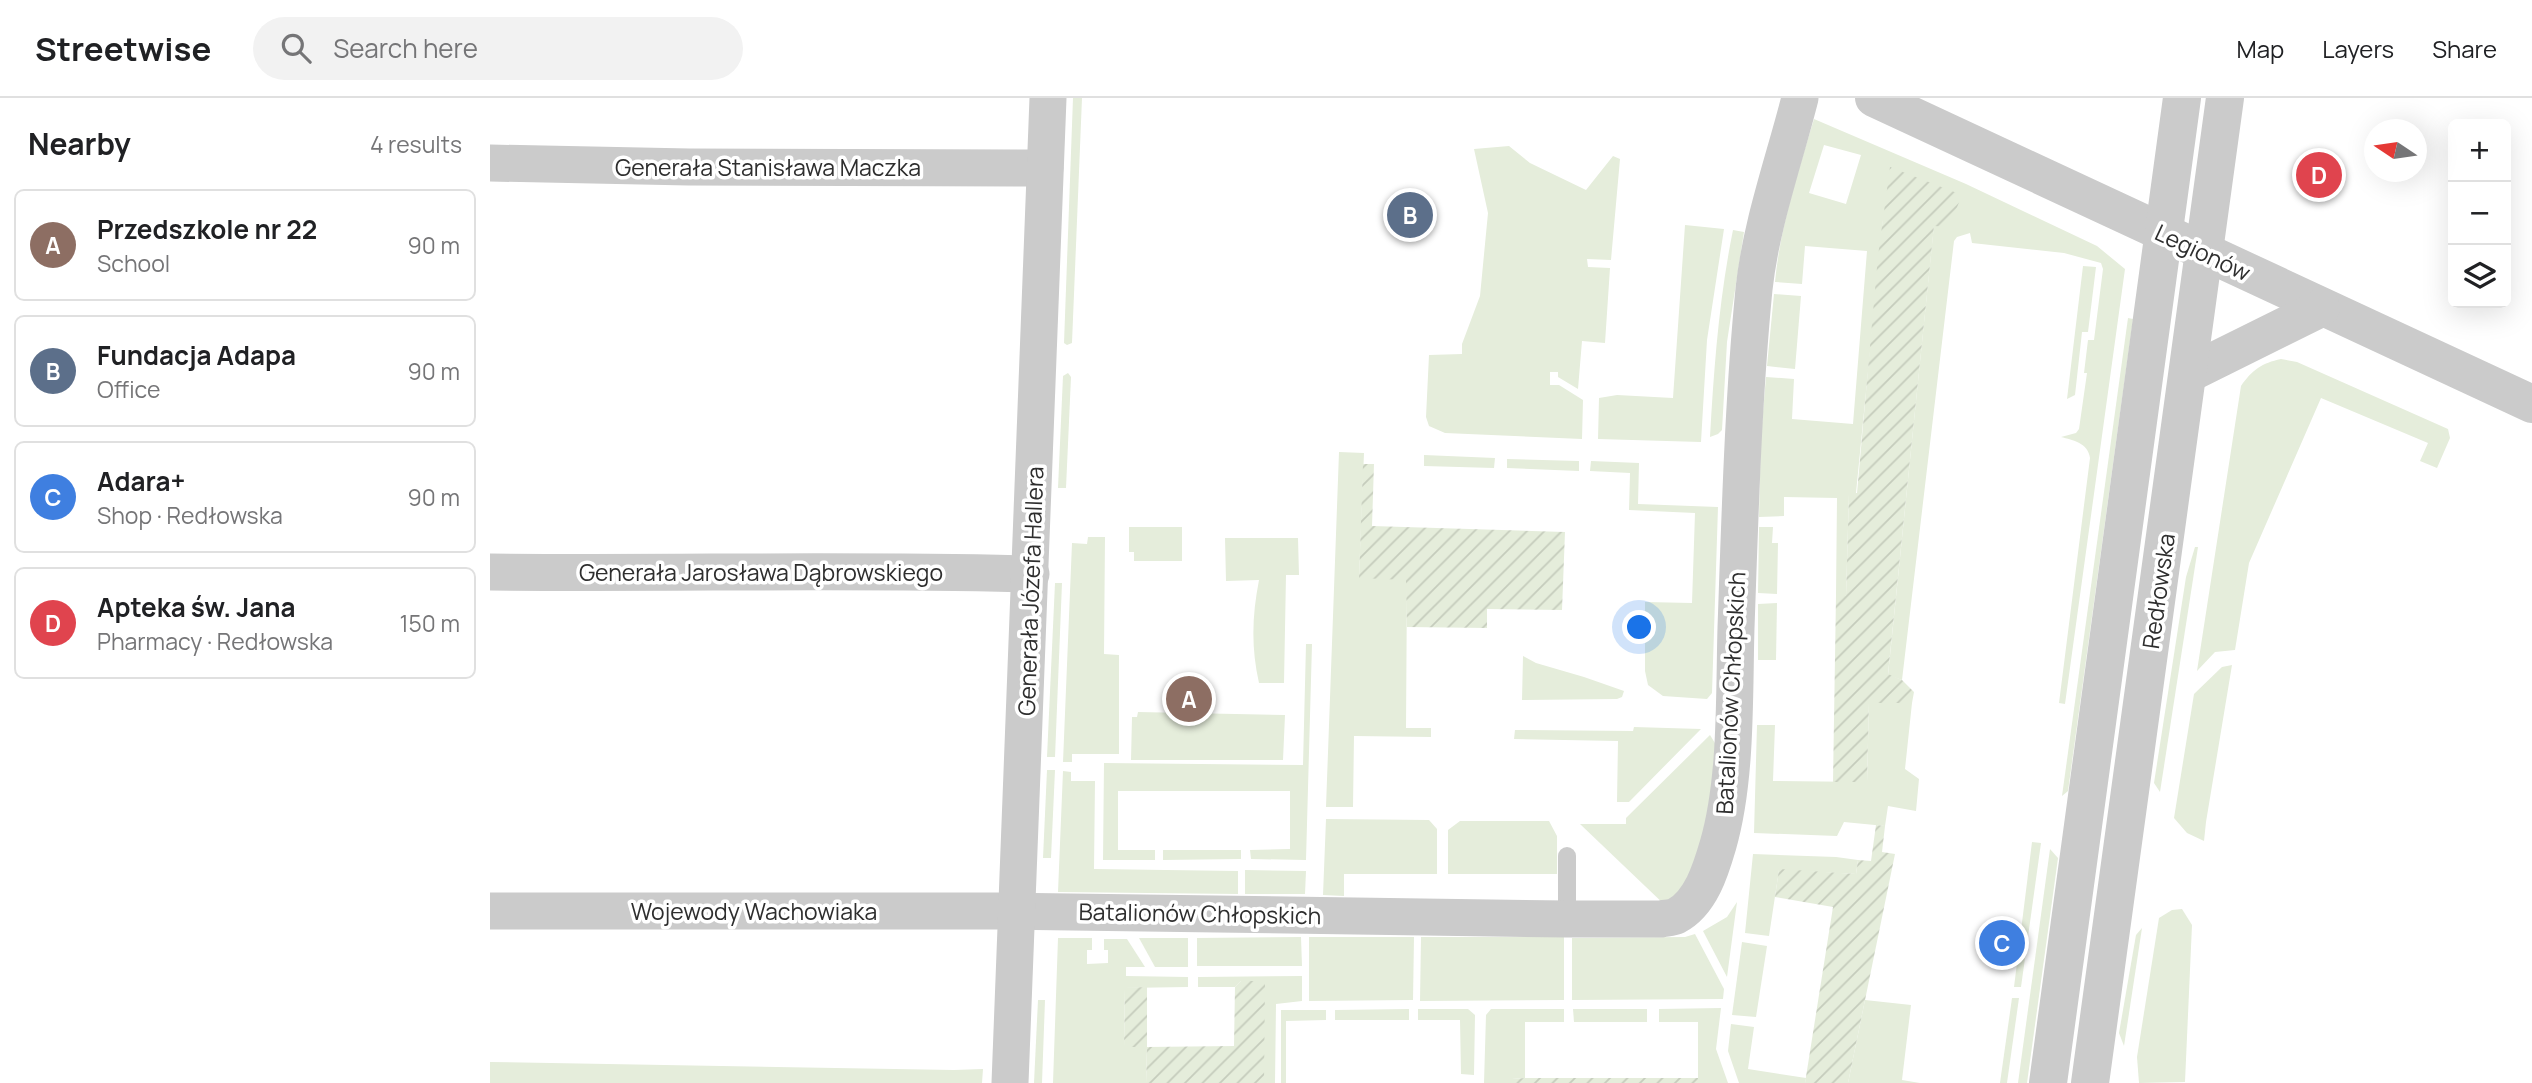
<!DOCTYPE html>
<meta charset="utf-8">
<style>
:root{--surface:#fff;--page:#f2f2f2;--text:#202124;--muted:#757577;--line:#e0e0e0;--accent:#d93025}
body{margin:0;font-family:Manrope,sans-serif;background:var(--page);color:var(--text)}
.controls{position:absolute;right:21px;top:21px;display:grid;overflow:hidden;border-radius:10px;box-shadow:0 7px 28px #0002}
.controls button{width:63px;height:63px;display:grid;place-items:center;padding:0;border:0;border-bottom:2px solid var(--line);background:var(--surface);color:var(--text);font:35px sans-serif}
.compass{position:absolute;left:1874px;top:21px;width:63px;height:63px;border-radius:50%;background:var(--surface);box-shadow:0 7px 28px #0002;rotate:283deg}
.you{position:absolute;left:1150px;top:530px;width:24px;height:24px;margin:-18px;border:5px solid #fff;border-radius:50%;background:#1a73e8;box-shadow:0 0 0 10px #1a73e833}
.badge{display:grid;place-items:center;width:46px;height:46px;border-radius:50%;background:var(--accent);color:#fff;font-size:23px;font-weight:700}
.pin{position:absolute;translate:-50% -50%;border:4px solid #fff;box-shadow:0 2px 7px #0006}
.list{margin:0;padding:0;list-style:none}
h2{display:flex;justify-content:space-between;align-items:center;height:91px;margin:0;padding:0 28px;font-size:30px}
h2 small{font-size:23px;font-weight:400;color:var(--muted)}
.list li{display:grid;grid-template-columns:46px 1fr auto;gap:21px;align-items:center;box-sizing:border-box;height:112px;margin:0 14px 14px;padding:0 14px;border:2px solid var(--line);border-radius:10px}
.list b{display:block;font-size:26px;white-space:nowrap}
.list p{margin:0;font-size:23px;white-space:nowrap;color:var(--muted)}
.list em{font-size:23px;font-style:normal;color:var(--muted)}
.icon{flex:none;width:38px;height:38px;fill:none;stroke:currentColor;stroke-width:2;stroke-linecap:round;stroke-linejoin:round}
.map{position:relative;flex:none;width:2042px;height:985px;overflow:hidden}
header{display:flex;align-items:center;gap:42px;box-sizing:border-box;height:98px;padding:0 35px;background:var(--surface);border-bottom:2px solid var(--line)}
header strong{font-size:33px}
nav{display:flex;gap:38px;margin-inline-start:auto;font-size:24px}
.search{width:490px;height:63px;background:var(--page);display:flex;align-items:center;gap:18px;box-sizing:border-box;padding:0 24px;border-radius:38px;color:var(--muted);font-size:26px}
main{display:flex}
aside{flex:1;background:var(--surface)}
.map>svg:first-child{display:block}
.green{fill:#e5eddb;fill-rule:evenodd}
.garden{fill:url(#garden-furrows)}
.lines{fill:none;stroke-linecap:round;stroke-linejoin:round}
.service{stroke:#cbcbcb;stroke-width:18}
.minor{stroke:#cbcbcb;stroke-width:37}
.tertiary{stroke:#cbcbcb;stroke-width:38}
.labels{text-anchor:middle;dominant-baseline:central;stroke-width:7;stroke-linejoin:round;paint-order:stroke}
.street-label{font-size:23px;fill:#2e2e2e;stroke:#fff}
</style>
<header>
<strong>Streetwise</strong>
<div class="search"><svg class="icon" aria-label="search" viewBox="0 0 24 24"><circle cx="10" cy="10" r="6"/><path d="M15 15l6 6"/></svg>Search here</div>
<nav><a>Map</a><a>Layers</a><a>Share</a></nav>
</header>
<main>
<aside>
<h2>Nearby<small>4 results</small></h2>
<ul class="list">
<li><span class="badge" style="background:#8d6e63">A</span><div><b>Przedszkole nr 22</b><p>School</p></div><em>90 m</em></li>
<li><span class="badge" style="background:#5c6f8a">B</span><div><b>Fundacja Adapa</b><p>Office</p></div><em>90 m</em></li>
<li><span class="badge" style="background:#3f7fe0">C</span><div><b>Adara+</b><p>Shop · Redłowska</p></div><em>90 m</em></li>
<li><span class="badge" style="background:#e0444e">D</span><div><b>Apteka św. Jana</b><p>Pharmacy · Redłowska</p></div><em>150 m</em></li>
</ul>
</aside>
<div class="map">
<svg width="2042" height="985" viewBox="0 0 2042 985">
<defs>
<pattern id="garden-furrows" width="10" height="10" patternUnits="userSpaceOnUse" patternTransform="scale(1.75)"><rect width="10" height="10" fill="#e5eddb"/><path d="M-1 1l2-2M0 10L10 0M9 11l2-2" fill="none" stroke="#c5ccbc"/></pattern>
</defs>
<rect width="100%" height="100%" fill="#fff"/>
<g class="green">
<path d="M 583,0 L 592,0 L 582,245 L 577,247 L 574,245 Z"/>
<path d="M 1324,21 L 1476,86 L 1607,148 L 1635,171 L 1575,606 L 1569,605 L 1600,360 C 1598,345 1583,342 1571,339 L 1586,335 L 1589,331 L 1597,275 L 1594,275 L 1598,242 L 1604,242 L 1613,171 L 1611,165 L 1574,155 L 1482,145 L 1480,135 L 1467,139 L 1464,143 L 1412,582 L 1398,577 L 1444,127 L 1459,128 L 1393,122 L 1366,395 L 1359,396 L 1356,498 L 1346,498 L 1347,400 L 1294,399 L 1294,418 L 1269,419 L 1271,337 L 1276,279 L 1304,281 L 1302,321 L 1363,326 L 1377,153 L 1315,148 L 1312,186 L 1285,184 C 1290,129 1308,74 1324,21 ZM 1334,47 L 1371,57 L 1356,106 L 1319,95 Z"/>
<path d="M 1019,48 L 1040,65 L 1096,92 L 1123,58 L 1130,61 L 1121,162 L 1097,161 L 1098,169 L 1120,170 L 1115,245 L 1092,243 L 1088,291 L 1068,279 L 1068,274 L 1060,274 L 1060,287 L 1069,287 L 1093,302 L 1092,341 L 955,335 L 939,328 L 936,319 L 939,257 L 972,256 L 972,246 L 990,198 L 998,115 L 984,51 Z"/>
<path d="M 1195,127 L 1234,131 L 1217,242 L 1211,344 L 1108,341 L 1109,300 L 1127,297 L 1183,300 Z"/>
<path d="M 1243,132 L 1254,134 L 1237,244 L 1232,332 L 1228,336 L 1220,339 C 1224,269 1229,201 1243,132 Z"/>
<path d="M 1593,168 L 1606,169 L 1598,234 L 1592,234 L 1585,297 L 1577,301 Z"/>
<path d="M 1284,196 L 1311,198 L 1305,271 L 1277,268 Z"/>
<path d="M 1638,220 L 1643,221 L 1578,693 L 1572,698 Z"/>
<path d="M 1791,261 L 1807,264 L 1958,331 L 1960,340 L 1947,370 L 1930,363 L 1938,345 L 1831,300 L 1759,465 L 1745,552 L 1725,554 L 1707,573 L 1751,288 C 1762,272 1772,265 1791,261 Z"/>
<path d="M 578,275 L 581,279 L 576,390 L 568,390 L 573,278 Z"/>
<path d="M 849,354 L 874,355 L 869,479 L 917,481 L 916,630 L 941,630 L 941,639 L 864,638 L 863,709 L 836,709 Z"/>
<path d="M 934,357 L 1005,360 L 1004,370 L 934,368 Z"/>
<path d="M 1017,361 L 1089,363 L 1089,373 L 1017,370 Z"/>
<path d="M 1101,363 L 1149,365 L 1148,406 L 1228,409 L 1222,595 L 1217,601 L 1173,598 L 1158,587 L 1155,573 L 1155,504 L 1202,505 L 1205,415 L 1139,412 L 1140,375 L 1100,373 Z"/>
<path d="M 639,429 L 692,429 L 692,463 L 644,463 L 644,454 L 639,454 Z"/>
<path d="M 1269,429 L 1283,429 L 1282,445 L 1288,445 L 1287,496 L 1268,495 Z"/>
<path d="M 598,439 L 615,439 L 614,556 L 629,557 L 629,656 L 582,656 L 582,664 L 573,664 L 582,445 L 597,446 Z"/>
<path d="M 735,440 L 808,440 L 809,477 L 796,477 L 794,585 L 769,585 C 761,549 762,518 769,482 L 736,483 Z"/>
<path d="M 1705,449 L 1708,449 L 1670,694 L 1664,685 L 1696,479 Z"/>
<path d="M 565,485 L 572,485 L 565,659 L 557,659 Z"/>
<path d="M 1287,505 L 1286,562 L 1268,562 L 1268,506 Z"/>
<path d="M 816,546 L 822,546 L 816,762 L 761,761 L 760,752 L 800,751 L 800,693 L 628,693 L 628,752 L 665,752 L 665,762 L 613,762 L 614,665 L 813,667 Z"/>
<path d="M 1033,558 L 1046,565 L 1094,579 L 1134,593 L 1132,599 L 1127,601 L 1032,602 Z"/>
<path d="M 1742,567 L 1716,724 L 1714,743 L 1697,735 L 1684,720 L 1704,596 L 1732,569 Z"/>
<path d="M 1379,604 L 1422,605 L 1415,671 L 1429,681 L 1426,713 L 1398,708 L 1395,728 L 1354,724 L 1347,738 L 1264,735 L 1267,627 L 1285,627 L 1283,683 L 1377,684 Z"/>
<path d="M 648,614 L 795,617 L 793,662 L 641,662 L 642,619 L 647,619 Z"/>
<path d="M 1144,629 L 1211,631 L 1139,704 L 1127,704 L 1128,643 L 1024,641 L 1025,632 L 1143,633 Z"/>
<path d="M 1220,637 L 1228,650 L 1230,658 L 1204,775 L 1177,809 L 1090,726 L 1136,726 L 1136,720 Z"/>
<path d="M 557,672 L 565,672 L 561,760 L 553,760 Z"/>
<path d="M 573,673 L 581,674 L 581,683 L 605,683 L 604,771 L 748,773 L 748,796 L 568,794 Z"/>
<path d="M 836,721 L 939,722 L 947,731 L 947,776 L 854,776 L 854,798 L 833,797 Z"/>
<path d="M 970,723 L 1059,723 L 1067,738 L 1067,776 L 958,776 L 958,732 Z"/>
<path d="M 1542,744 L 1551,745 L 1531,889 L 1524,889 Z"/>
<path d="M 1560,751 L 1568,760 L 1537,985 L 1528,985 Z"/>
<path d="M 673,752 L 751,752 L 751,761 L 673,762 Z"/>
<path d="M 1263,756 L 1346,759 L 1368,762 L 1366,776 L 1289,772 L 1279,838 L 1255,835 Z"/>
<path d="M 755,772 L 816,773 L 815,796 L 755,796 Z"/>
<path d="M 1247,804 L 1237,879 L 1213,833 L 1237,819 Z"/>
<path d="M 1692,811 L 1702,827 L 1695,984 L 1649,985 L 1647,959 L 1669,820 L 1682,812 Z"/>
<path d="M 1652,830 L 1634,948 L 1629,935 L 1646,837 Z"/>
<path d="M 1205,836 L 1234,891 L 1233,901 L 1082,902 L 1082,840 L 1195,839 Z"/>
<path d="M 811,839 L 812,868 L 707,868 L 707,840 Z"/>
<path d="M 819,839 L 924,839 L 923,902 L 819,903 Z"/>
<path d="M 931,839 L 1074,839 L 1074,902 L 930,903 Z"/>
<path d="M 568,840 L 602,840 L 602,852 L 597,852 L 597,866 L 618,865 L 618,852 L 614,852 L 614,841 L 637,841 L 655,869 L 636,869 L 636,878 L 698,879 L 698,889 L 635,890 L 634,948 L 657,949 L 656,985 L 563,985 Z"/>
<path d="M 649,840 L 698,840 L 698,869 L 665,869 Z"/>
<path d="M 1252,844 L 1277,848 L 1266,919 L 1242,917 Z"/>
<path d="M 812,878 L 812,903 L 786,906 L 785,985 L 774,985 L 774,883 L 751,883 L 745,889 L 708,889 L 708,879 Z"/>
<path d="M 1522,900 L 1529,900 L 1517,985 L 1510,985 Z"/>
<path d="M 548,902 L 555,902 L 552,985 L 544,985 Z"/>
<path d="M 1375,902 L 1421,907 L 1412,982 L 1430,985 L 1358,985 Z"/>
<path d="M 1231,910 L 1226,951 L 1238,985 L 1208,985 L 1208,924 L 1169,924 L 1169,911 Z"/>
<path d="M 919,911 L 919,922 L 845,922 L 845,912 Z"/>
<path d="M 928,911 L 978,911 L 985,917 L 984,977 L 971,976 L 970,922 L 928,922 Z"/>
<path d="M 1001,911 L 1074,911 L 1074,924 L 1035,924 L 1035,980 L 1022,981 L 1022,985 L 994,985 L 996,917 Z"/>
<path d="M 1083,911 L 1157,911 L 1157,924 L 1084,924 Z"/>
<path d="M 791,912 L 836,912 L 836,922 L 796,923 L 796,985 L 791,985 Z"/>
<path d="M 1241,926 L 1264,929 L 1258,971 L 1316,980 L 1315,985 L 1249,985 L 1238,953 Z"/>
<path d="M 0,964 L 464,972 L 493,971 L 492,985 L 0,985 Z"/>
</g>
<g class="garden">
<path d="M 1400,69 L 1472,97 L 1459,129 L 1444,128 L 1398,576 L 1412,582 L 1424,594 L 1422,605 L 1379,605 L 1377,684 L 1343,684 L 1346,498 L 1356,498 L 1359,395 L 1367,395 L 1388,158 Z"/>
<path d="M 873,366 L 884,366 L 882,428 L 1075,434 L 1072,512 L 997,511 L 997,530 L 917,529 L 916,482 L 869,480 Z"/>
<path d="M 1386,727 L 1395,728 L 1392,754 L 1405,756 L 1358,985 L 1315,985 L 1343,809 L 1285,799 L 1289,771 L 1366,776 L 1368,762 L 1381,763 Z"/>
<path d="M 751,883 L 775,883 L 774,985 L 656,985 L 657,949 L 634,949 L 635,890 L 657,889 L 657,949 L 744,948 L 745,889 Z"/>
<path d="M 1035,980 L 1208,980 L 1208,985 L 1022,985 L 1022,981 Z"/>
</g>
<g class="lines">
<path class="service" d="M 1077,758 L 1077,821"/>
<g class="minor">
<path d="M 0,65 L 199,69 L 555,70"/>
<path d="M 0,474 C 180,476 361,471 541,476"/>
<path d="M 0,813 L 507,813 L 1077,821 L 1171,821 C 1175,820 1182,820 1186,818 C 1211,805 1221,771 1228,747 C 1247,681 1244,598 1246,530 C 1250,417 1253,304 1264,191 C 1271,126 1294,63 1310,0"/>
<path d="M 520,985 L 558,0"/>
</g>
<g class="tertiary">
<path d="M 1384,0 L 2042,306"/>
<path d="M 1698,276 L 1831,210"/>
<path d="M 1558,985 L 1692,0"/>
<path d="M 1600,985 L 1735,0"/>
</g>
</g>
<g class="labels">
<g class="street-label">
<text x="278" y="69">Generała Stanisława Maczka</text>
<text transform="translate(1713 154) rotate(25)">Legionów</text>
<text x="271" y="474">Generała Jarosława Dąbrowskiego</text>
<text transform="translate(540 493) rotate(-88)">Generała Józefa Hallera</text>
<text transform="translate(1668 493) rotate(-82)">Redłowska</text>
<text transform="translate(1240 595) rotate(-87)">Batalionów Chłopskich</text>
<text x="264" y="813">Wojewody Wachowiaka</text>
<text transform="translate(710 815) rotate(1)">Batalionów Chłopskich</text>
</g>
</g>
</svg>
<div class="controls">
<button>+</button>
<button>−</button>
<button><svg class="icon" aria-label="layers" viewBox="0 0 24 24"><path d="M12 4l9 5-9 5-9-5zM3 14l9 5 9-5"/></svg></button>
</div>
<svg class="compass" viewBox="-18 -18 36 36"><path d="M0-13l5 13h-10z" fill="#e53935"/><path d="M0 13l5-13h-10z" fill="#757577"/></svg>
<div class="you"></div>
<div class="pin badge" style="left:699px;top:601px;background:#8d6e63">A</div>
<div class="pin badge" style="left:920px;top:117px;background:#5c6f8a">B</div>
<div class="pin badge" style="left:1512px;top:845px;background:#3f7fe0">C</div>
<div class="pin badge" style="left:1829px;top:77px;background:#e0444e">D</div>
</div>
</main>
